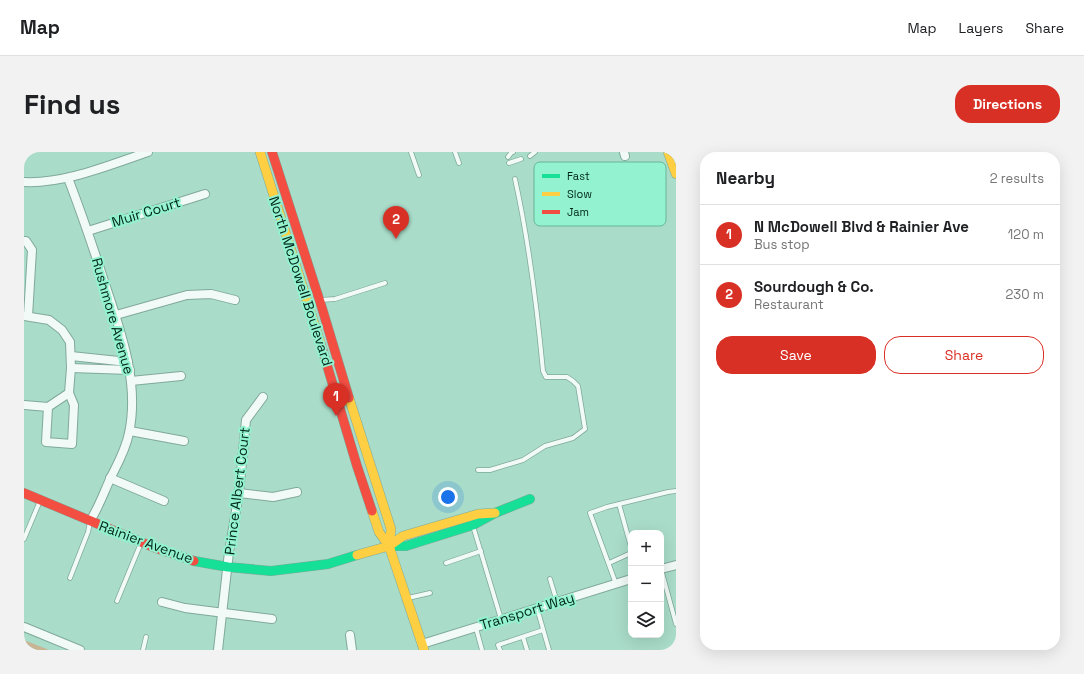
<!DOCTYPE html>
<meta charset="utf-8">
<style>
:root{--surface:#fff;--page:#f2f2f2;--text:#202124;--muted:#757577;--line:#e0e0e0;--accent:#d93025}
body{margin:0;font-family:"Space Grotesk",sans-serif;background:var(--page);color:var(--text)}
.controls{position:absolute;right:12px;bottom:12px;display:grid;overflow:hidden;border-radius:8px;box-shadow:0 4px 16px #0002}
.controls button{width:36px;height:36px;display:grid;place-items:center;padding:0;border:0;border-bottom:1px solid var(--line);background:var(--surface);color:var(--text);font:20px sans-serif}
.you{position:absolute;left:424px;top:345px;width:14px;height:14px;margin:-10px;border:3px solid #fff;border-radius:50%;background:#1a73e8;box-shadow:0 0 0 6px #1a73e833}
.badge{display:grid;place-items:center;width:26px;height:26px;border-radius:50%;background:var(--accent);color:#fff;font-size:13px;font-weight:700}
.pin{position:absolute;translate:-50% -33px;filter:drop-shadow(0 1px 2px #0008)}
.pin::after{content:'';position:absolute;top:21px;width:14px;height:12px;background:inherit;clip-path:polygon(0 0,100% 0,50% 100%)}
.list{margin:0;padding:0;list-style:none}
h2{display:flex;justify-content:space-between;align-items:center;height:52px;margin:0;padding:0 16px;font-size:17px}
h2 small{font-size:13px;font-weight:400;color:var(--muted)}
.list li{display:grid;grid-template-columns:26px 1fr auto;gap:12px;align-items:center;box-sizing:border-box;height:60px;padding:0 16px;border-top:1px solid var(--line)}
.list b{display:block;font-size:15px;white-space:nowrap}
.list p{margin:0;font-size:13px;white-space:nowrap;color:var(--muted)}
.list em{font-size:13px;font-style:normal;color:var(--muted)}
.actions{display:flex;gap:8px;padding:12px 16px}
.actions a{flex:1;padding:9px 0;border:1px solid var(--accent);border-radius:16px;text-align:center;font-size:14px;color:var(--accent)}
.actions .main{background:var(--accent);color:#fff}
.icon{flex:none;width:22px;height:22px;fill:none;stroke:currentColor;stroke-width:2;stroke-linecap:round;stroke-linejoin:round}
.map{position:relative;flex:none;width:652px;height:498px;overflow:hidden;border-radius:16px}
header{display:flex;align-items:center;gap:24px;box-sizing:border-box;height:56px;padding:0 20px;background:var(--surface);border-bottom:1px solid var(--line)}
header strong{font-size:19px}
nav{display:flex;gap:22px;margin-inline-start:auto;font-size:14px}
.intro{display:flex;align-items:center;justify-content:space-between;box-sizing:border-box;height:96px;padding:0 24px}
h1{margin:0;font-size:28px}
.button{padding:10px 18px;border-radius:16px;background:var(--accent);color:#fff;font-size:14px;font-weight:700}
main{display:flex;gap:24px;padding:0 24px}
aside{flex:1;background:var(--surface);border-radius:16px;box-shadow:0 4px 16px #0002}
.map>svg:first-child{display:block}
.green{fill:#c9b494}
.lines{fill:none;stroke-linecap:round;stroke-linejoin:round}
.lane-casing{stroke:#80a99b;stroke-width:5.5}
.street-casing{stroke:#80a99b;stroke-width:10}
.fast-casing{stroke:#80a99b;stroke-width:10}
.slow-casing{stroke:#80a99b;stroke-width:10}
.jam-casing{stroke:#80a99b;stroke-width:10}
.lane{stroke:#f2faf7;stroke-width:4}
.street{stroke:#f2faf7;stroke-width:8}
.fast{stroke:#16e098;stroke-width:9}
.slow{stroke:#ffcf43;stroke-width:9}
.jam{stroke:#f24e42;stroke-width:9}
.labels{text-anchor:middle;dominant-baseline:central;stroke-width:4;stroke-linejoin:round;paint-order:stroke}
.street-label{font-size:14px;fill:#00271a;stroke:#93f2cf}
.key{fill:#93f2cf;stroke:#67b599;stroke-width:1}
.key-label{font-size:11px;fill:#00271a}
</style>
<header>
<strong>Map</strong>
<nav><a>Map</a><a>Layers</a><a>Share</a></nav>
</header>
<div class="intro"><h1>Find us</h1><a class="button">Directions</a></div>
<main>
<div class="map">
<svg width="652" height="498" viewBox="0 0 652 498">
<rect width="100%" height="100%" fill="#a9dcc9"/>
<path class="green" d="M 0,488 L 25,498 L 0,498 Z"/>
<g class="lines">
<defs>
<g id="lane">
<path d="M 387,0 L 395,23"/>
<path d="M 431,0 L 435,11"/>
<path d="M 506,4 L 511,0"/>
<path d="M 484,5 L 487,1 L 489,0"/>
<path d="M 485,11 L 497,7"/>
<path d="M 296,148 L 311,147 L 361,131"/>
<path d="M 454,318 L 466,318 L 499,308 L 521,294 L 549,286 L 561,277 L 554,234 L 549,229 L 543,225 L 522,225 L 519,219 C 513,155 505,90 491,27"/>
<path d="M 595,352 L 607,395"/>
<path d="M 449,374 L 477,467"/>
<path d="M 0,387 L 16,349"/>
<path d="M 422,411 L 457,399"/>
<path d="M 585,411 L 607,401"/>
<path d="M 637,417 L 652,472"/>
<path d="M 46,426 L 64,380 L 66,370"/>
<path d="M 526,427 L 533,450"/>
<path d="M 592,432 L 566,361 L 583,355 L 644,340 L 652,339"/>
<path d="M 384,446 L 406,441"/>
<path d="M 93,449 L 117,391"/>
<path d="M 513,456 L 525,498"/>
<path d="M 452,476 L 458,498"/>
<path d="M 499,485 L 503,498"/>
<path d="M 119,498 L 122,485"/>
<path d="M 476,498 L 474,493 L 519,478"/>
</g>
<g id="street">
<path d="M 600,0 L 601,4"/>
<path d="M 44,26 C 57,60 69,95 80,129 C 96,177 116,230 105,281 C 102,297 94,311 87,325 C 80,340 75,355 66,369"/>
<path d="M 0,30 C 41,32 85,13 124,0"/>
<path d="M 64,79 L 181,42"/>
<path d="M 0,89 L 2,89 L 8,98 L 4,164"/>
<path d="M 92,163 L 163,143 L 187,142 L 211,148"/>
<path d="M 0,164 L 25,168 L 38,178 L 46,190 L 47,216 L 45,241 L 24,255 L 0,253"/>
<path d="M 47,204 L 104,210"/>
<path d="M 47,216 L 106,218"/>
<path d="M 107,229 L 157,224"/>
<path d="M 24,255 L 22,290 L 48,292 L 50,253 L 45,241"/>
<path d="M 106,279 L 160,289"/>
<path d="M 86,326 L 140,349"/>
<path d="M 215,341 L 249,345 L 273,340"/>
<path d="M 637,417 L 652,413"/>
<path d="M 138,450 L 161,456 L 248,467"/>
<path d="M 0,475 L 56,498"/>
<path d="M 326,483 L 328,498"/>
<path d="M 398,492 L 607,427"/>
<path d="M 194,498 L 205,400 L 215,341 L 222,268 L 239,245"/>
</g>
<g id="fast">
<path d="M 365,394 L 382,394 L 449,373 L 471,361 L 506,347"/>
<path d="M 170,409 L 204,415 L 247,419 L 304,412 L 333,403"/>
</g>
<g id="slow">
<path d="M 236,0 L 297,193"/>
<path d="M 644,0 L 652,22"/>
<path d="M 325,246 L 367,377 L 365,394"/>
<path d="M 348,359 L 355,380 L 365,394 L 400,498"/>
<path d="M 333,403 L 365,394 L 379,384 L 454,362 L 471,361"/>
</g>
<g id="jam">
<path d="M 248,0 L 298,156 L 325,246"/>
<path d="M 297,193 L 333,314 L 348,359"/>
<path d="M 0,341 L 129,395 L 170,409"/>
</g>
</defs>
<use href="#lane" class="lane-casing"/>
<use href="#street" class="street-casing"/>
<use href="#fast" class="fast-casing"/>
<use href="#slow" class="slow-casing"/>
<use href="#jam" class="jam-casing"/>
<use href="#lane" class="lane"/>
<use href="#street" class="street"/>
<use href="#fast" class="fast"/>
<use href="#slow" class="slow"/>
<use href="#jam" class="jam"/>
</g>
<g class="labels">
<g class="street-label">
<text transform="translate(122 60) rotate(-17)">Muir Court</text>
<text transform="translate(277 129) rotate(72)">North McDowell Boulevard</text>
<text transform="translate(89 164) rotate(74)">Rushmore Avenue</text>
<text transform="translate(213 339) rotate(-83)">Prince Albert Court</text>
<text transform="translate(122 390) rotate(20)">Rainier Avenue</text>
<text transform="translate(503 459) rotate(-17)">Transport Way</text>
</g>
</g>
<rect x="510" y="10" width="132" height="64" rx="6" class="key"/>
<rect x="518" y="22" width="18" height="4" fill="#16e098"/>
<rect x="518" y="40" width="18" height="4" fill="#ffcf43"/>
<rect x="518" y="58" width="18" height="4" fill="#f24e42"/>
<g class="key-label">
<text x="543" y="28">Fast</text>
<text x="543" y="46">Slow</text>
<text x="543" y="64">Jam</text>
</g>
</svg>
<div class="controls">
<button>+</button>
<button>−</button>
<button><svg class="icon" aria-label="layers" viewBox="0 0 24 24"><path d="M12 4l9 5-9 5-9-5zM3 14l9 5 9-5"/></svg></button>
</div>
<div class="you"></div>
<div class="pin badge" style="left:312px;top:264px">1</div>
<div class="pin badge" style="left:372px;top:87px">2</div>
</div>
<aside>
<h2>Nearby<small>2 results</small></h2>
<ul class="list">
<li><span class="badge">1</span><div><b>N McDowell Blvd &amp; Rainier Ave</b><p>Bus stop</p></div><em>120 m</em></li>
<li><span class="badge">2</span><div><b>Sourdough &amp; Co.</b><p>Restaurant</p></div><em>230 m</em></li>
</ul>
<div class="actions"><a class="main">Save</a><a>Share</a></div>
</aside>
</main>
